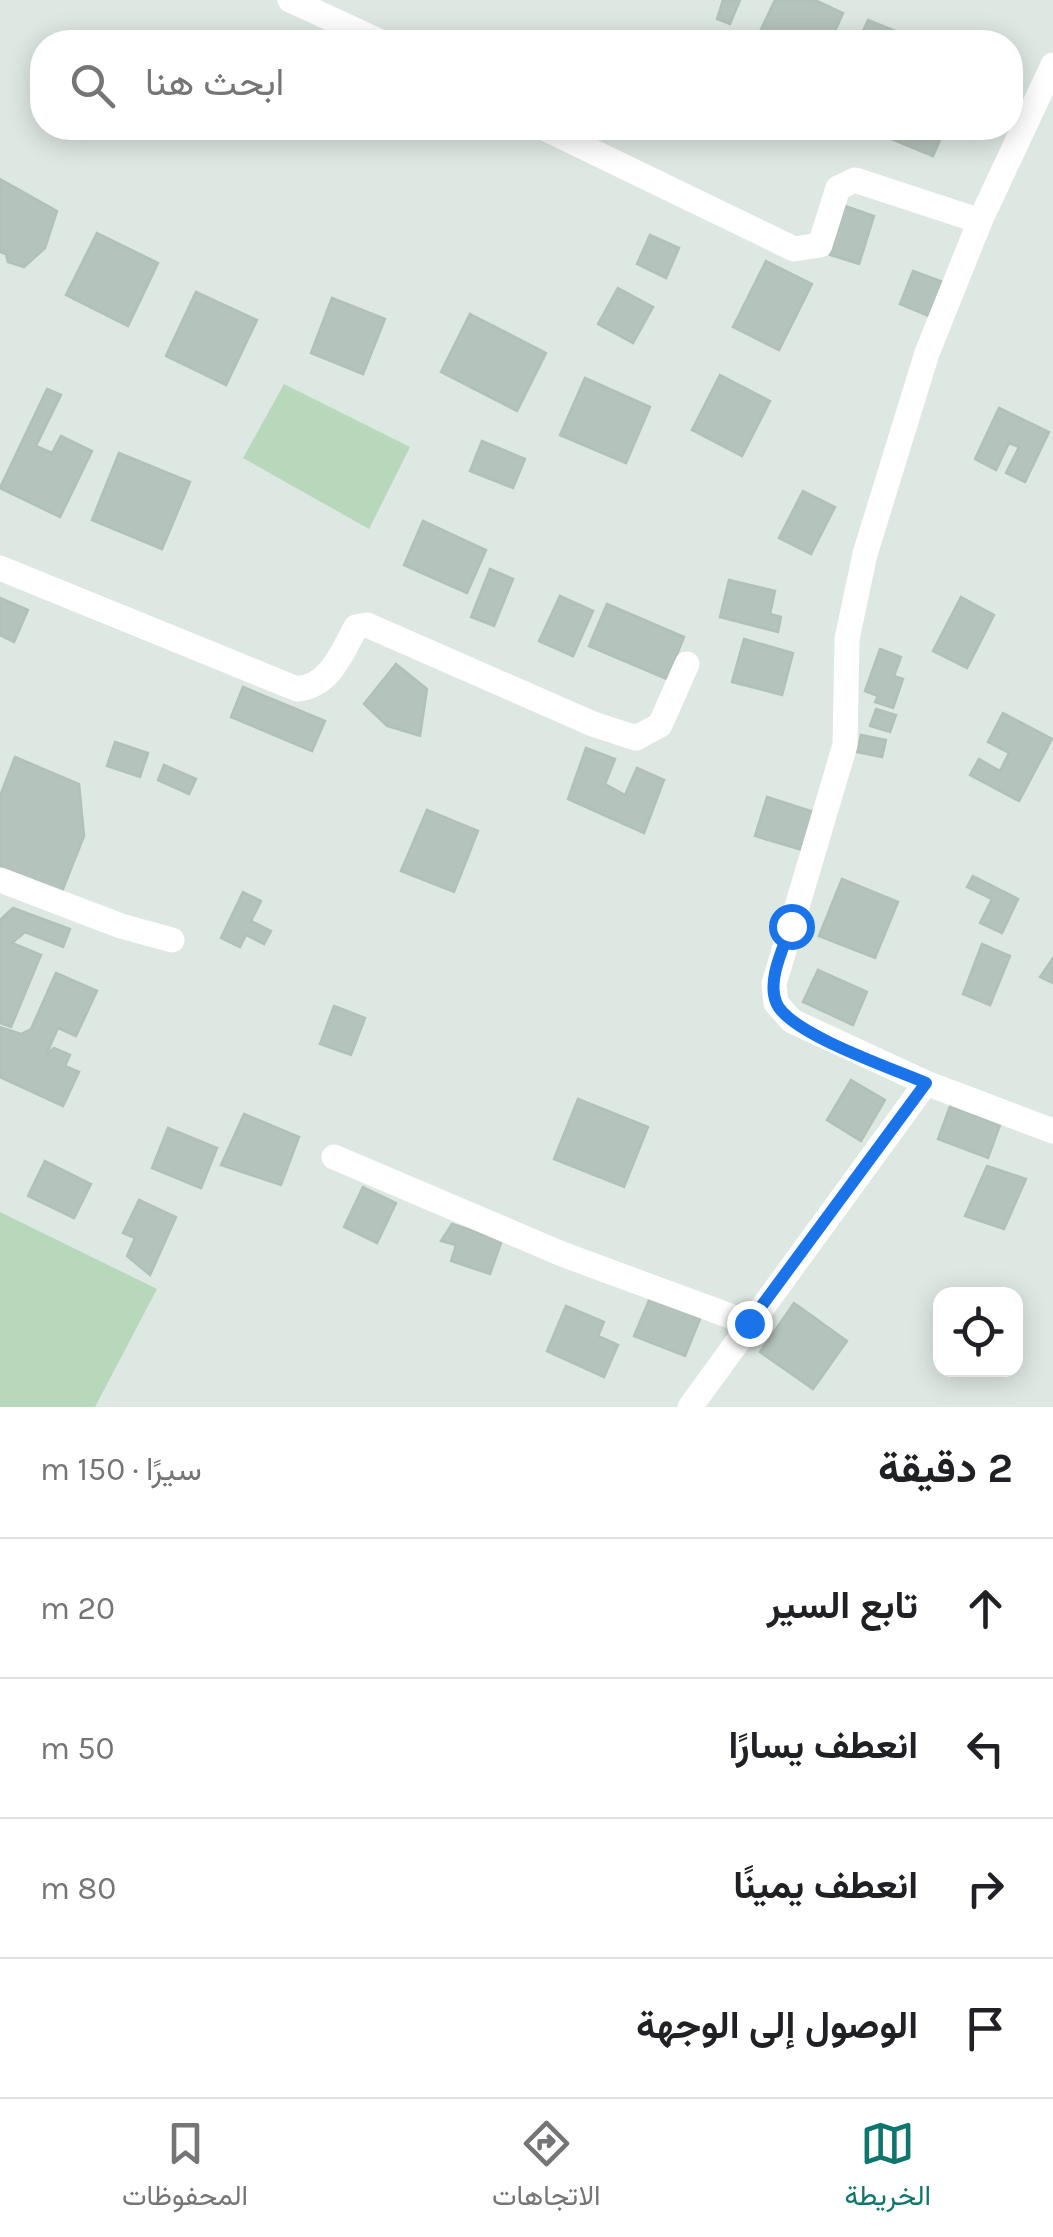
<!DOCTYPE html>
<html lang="ar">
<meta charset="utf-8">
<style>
:root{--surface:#fff;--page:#f6f6f6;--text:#202124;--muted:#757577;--line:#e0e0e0;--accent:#0f766e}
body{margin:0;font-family:Karla,Vazirmatn,sans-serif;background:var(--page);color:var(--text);direction:rtl}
.controls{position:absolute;right:30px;bottom:30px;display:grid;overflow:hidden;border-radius:20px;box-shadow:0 5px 25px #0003}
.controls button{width:90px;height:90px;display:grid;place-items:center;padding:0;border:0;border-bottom:2px solid var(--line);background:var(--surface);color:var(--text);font:50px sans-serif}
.stop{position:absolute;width:30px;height:30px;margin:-22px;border:8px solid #1a73e8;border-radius:50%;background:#fff}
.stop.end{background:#1a73e8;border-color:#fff;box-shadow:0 2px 10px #0008}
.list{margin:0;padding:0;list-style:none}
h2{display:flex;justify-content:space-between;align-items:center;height:130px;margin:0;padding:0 40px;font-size:42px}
h2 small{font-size:32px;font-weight:400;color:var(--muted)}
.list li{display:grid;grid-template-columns:65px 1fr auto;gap:30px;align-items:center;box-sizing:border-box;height:140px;padding:0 40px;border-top:2px solid var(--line)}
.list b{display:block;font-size:38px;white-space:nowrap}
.list em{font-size:32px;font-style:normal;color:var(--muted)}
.icon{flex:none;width:55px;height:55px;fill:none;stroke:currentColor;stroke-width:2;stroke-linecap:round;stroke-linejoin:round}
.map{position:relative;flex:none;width:1053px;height:1407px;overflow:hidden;direction:ltr}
.search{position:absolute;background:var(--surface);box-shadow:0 5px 25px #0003;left:30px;right:30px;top:30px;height:110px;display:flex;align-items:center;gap:25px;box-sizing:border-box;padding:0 35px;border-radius:40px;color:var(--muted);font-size:38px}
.sheet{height:690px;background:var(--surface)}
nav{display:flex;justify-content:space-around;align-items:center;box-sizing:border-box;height:140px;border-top:2px solid var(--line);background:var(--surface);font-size:28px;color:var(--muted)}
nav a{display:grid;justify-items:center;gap:5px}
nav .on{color:var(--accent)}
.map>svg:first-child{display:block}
.green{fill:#b8d8bc}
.building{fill:#b4c3bb;stroke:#b1c1b8;stroke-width:2.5}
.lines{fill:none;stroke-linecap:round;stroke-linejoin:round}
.minor{stroke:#fff;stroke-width:25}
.route{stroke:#1a73e8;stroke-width:12}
</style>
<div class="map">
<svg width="1053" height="1407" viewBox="0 0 1053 1407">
<rect width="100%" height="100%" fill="#dee8e2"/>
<g class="green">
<path d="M 284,384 L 410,447 L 369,529 L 243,458 Z"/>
<path d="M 0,1212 L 157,1289 L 95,1407 L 0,1407 Z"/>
</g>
<g class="building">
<path d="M 723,0 L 740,0 L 730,24 L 717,19 Z"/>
<path d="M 775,0 L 815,0 L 843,13 L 830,42 L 755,42 Z"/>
<path d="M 868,20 L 922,42 L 858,42 Z"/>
<path d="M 865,128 L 945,128 L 933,156 Z"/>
<path d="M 0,179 L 57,211 L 45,248 L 24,267 L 8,262 L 6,254 L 0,252 Z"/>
<path d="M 845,206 L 874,216 L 859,264 L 830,255 Z"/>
<path d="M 97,233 L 158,263 L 128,326 L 66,295 Z"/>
<path d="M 650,235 L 679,248 L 666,278 L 637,264 Z"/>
<path d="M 766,261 L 812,284 L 779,350 L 733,327 Z"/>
<path d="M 913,271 L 943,282 L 929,316 L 900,304 Z"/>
<path d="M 618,288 L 653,307 L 633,343 L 598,324 Z"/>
<path d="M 196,292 L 257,320 L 226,385 L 166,356 Z"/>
<path d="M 332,298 L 385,319 L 363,374 L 311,353 Z"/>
<path d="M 470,314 L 546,353 L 517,411 L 441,372 Z"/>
<path d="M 720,375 L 770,401 L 742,456 L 692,430 Z"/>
<path d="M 585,378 L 650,407 L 626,463 L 560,435 Z"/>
<path d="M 47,389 L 61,395 L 36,446 L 52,453 L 61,436 L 92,451 L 60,517 L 0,488 Z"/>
<path d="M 999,408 L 1049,432 L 1025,482 L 1006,473 L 1019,447 L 1009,443 L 996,470 L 975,459 Z"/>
<path d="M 482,441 L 525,459 L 513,488 L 470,471 Z"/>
<path d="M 119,453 L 190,482 L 162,549 L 92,520 Z"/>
<path d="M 803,491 L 835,507 L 811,554 L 779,538 Z"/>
<path d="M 423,521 L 486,550 L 467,593 L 404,565 Z"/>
<path d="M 490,569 L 513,579 L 494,626 L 471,617 Z"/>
<path d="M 729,580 L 775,591 L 770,614 L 781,617 L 778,632 L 720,617 Z"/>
<path d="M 560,596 L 593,611 L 573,656 L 539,641 Z"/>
<path d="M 961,597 L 994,615 L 967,668 L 933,651 Z"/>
<path d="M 0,598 L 28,610 L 14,642 L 0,635 Z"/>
<path d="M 607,604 L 684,637 L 667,679 L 589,646 Z"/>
<path d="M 744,639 L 793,653 L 782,695 L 732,682 Z"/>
<path d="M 880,649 L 901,657 L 894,676 L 903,679 L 893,708 L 875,702 L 878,696 L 865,691 Z"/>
<path d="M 396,664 L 427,689 L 420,736 L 387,726 L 364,704 Z"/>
<path d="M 243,687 L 325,721 L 312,751 L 231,717 Z"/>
<path d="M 876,709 L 896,715 L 890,732 L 870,726 Z"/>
<path d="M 1003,713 L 1052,739 L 1019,801 L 970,775 L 979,759 L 1000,771 L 1009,753 L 988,742 Z"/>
<path d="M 861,735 L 886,740 L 882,757 L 857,752 Z"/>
<path d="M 115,742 L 148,753 L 140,777 L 107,766 Z"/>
<path d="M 586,748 L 615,759 L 605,784 L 625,795 L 637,768 L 664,780 L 644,833 L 568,799 Z"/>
<path d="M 15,757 L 79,784 L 84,836 L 61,894 L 0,869 L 0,796 Z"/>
<path d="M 164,765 L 196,779 L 189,794 L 158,780 Z"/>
<path d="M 767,797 L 814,812 L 802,850 L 755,836 Z"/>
<path d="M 427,810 L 478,831 L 454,892 L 401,871 Z"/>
<path d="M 973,876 L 1018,899 L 1002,933 L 980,923 L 992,899 L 967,887 Z"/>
<path d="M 842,879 L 898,902 L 875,958 L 819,936 Z"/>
<path d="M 243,892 L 261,901 L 251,921 L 271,931 L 264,944 L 246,935 L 240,947 L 221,938 Z"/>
<path d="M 13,908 L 70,929 L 63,947 L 25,932 L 12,943 L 41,955 L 11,1027 L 0,1023 L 0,920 Z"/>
<path d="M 982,944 L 1010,956 L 990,1005 L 963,994 Z"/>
<path d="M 1053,958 L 1053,983 L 1040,977 Z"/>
<path d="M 818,970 L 867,992 L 853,1025 L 803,1002 Z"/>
<path d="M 56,973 L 97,991 L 76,1036 L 58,1028 L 46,1055 L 54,1048 L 70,1055 L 65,1066 L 79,1072 L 63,1106 L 0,1077 L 0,1027 L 21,1034 L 31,1029 Z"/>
<path d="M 334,1006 L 365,1018 L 351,1055 L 320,1044 Z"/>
<path d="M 851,1080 L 885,1100 L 861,1141 L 827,1120 Z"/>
<path d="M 578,1099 L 648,1127 L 624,1187 L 554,1159 Z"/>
<path d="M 950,1106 L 1000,1125 L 988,1158 L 938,1139 Z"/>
<path d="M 244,1114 L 299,1137 L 281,1185 L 221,1165 Z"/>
<path d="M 168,1128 L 217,1148 L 201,1188 L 152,1168 Z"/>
<path d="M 45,1161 L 91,1184 L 74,1218 L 28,1196 Z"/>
<path d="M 987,1166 L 1026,1179 L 1004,1229 L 965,1216 Z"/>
<path d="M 363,1187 L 396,1203 L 377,1243 L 344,1227 Z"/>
<path d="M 139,1200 L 176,1217 L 150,1275 L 127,1256 L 135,1238 L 123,1233 Z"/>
<path d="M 452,1224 L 502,1240 L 490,1274 L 451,1261 L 456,1245 L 441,1241 Z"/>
<path d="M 650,1298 L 700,1319 L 685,1356 L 634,1336 Z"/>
<path d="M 794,1303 L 847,1341 L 813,1389 L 760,1352 Z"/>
<path d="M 566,1306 L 604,1322 L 598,1336 L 618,1345 L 604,1377 L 547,1351 Z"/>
</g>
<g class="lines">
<g class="minor">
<path d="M 290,0 L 381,42"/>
<path d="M 544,128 L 794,249 L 820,245 L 838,188 L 855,180 L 980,221"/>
<path d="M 0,568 L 297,689 C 330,686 341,654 356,627 L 367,625 L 593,724 L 636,738 L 660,725 L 687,664"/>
<path d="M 0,880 L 121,926 L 172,940"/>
<path d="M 926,1083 L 1053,1131"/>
<path d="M 334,1157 L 562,1254 L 749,1323"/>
<path d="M 690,1407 L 926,1083 L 792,1021 L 776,1003 L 774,984 L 845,745 L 847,639 L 865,554 L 927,353 L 980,221 L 1053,65"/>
</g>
</g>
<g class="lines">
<path class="route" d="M 749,1323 L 926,1083 C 894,1069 787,1033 776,1002 C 767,979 784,947 791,926"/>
</g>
</svg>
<div class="controls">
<button><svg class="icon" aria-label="locate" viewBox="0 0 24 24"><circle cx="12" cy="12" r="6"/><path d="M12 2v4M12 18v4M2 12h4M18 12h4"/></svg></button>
</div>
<div class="stop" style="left:791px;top:926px"></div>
<div class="stop end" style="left:749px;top:1323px"></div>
<div class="search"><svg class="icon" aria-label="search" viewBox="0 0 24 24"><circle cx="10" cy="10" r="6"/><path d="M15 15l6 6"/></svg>ابحث هنا</div>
</div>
<section class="sheet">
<h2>2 دقيقة<small>سيرًا · 150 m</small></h2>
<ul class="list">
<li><svg class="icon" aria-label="ahead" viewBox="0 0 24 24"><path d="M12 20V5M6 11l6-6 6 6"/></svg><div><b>تابع السير</b></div><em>20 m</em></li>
<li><svg class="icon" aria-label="left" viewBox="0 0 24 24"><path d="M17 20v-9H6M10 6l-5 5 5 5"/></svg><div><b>انعطف يسارًا</b></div><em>50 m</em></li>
<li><svg class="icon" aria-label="right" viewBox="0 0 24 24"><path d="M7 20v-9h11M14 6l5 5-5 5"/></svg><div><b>انعطف يمينًا</b></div><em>80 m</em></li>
<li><svg class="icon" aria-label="arrive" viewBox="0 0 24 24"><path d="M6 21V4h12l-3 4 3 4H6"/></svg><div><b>الوصول إلى الوجهة</b></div></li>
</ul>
</section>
<nav>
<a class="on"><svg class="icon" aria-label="map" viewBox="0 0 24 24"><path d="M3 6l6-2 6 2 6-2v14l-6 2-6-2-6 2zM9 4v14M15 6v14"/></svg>الخريطة</a>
<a><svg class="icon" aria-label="directions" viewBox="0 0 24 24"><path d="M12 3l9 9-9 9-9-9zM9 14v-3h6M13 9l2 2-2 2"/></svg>الاتجاهات</a>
<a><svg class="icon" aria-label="saved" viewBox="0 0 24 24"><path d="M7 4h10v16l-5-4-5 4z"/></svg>المحفوظات</a>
</nav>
